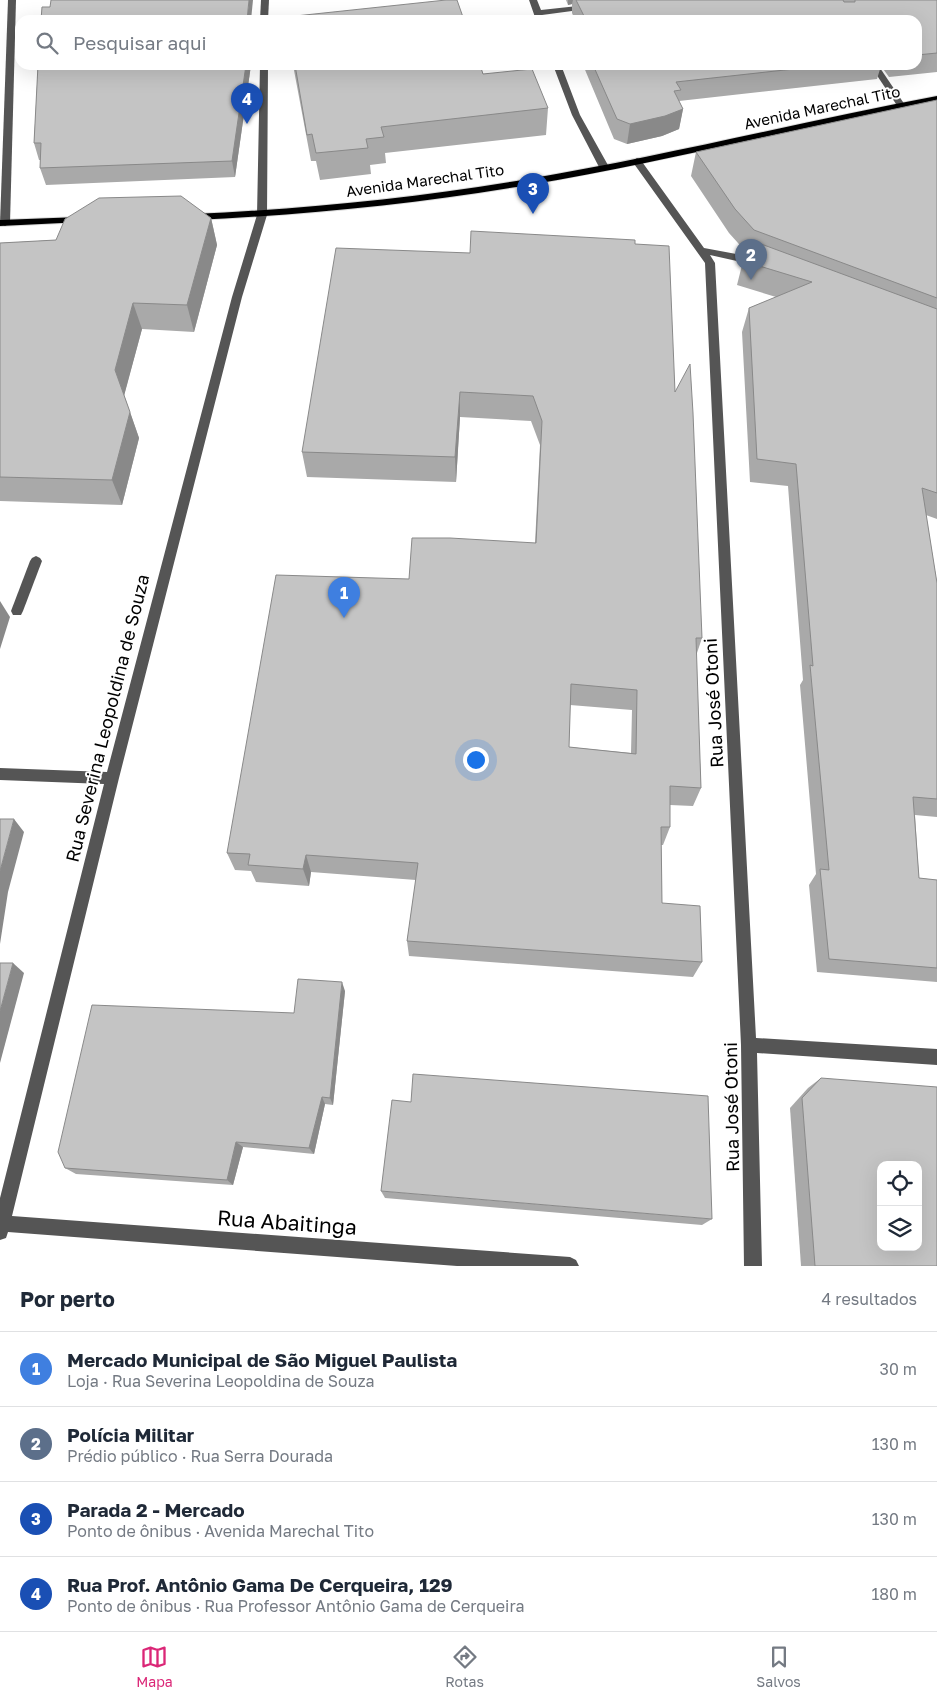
<!DOCTYPE html>
<html lang="pt">
<meta charset="utf-8">
<style>
:root{--surface:#fff;--page:#f2f2f3;--text:#1f2937;--muted:#747a83;--line:#e0e1e3;--accent:#db2777}
body{margin:0;font-family:"Golos Text",sans-serif;background:var(--page);color:var(--text)}
.controls{position:absolute;right:15px;bottom:15px;display:grid;overflow:hidden;border-radius:10px;box-shadow:0 5px 20px #0002}
.controls button{width:45px;height:45px;display:grid;place-items:center;padding:0;border:0;border-bottom:1px solid var(--line);background:var(--surface);color:var(--text);font:25px sans-serif}
.you{position:absolute;left:475px;top:759px;width:18px;height:18px;margin:-12px;border:4px solid #fff;border-radius:50%;background:#1a73e8;box-shadow:0 0 0 8px #1a73e833}
.badge{display:grid;place-items:center;width:32px;height:32px;border-radius:50%;background:var(--accent);color:#fff;font-size:16px;font-weight:700}
.pin{position:absolute;translate:-50% -41px;filter:drop-shadow(0 1px 2px #0008)}
.pin::after{content:'';position:absolute;top:26px;width:18px;height:15px;background:inherit;clip-path:polygon(0 0,100% 0,50% 100%)}
.list{margin:0;padding:0;list-style:none}
h2{display:flex;justify-content:space-between;align-items:center;height:65px;margin:0;padding:0 20px;font-size:21px}
h2 small{font-size:16px;font-weight:400;color:var(--muted)}
.list li{display:grid;grid-template-columns:32px 1fr auto;gap:15px;align-items:center;box-sizing:border-box;height:75px;padding:0 20px;border-top:1px solid var(--line)}
.list b{display:block;font-size:19px;white-space:nowrap}
.list p{margin:0;font-size:16px;white-space:nowrap;color:var(--muted)}
.list em{font-size:16px;font-style:normal;color:var(--muted)}
.icon{flex:none;width:28px;height:28px;fill:none;stroke:currentColor;stroke-width:2;stroke-linecap:round;stroke-linejoin:round}
.map{position:relative;flex:none;width:937px;height:1266px;overflow:hidden}
.search{position:absolute;background:var(--surface);box-shadow:0 5px 20px #0002;left:15px;right:15px;top:15px;height:55px;display:flex;align-items:center;gap:12px;box-sizing:border-box;padding:0 18px;border-radius:15px;color:var(--muted);font-size:19px}
.sheet{height:365px;background:var(--surface)}
nav{display:flex;justify-content:space-around;align-items:center;box-sizing:border-box;height:70px;border-top:1px solid var(--line);background:var(--surface);font-size:14px;color:var(--muted)}
nav a{display:grid;justify-items:center;gap:2px}
nav .on{color:var(--accent)}
.map>svg:first-child{display:block}
.lines{fill:none;stroke-linecap:round;stroke-linejoin:round}
.major-casing{stroke:#dbdbdb;stroke-width:2}
.minor{fill:#555;fill-rule:evenodd}
.major{fill:#000;fill-rule:evenodd}
.wall{fill:#a9a9a9;fill-rule:evenodd}
.shaded-wall{fill:#898989}
.building{fill:#c4c4c4;stroke:#898989;fill-rule:evenodd}
.labels{text-anchor:middle;dominant-baseline:central;stroke-width:4;stroke-linejoin:round;paint-order:stroke}
.far-street-label{font-size:15px;fill:#000;stroke:#fff}
.street-label{font-size:18px;fill:#000;stroke:#fff}
.near-street-label{font-size:21px;fill:#000;stroke:#fff}
</style>
<div class="map">
<svg width="937" height="1266" viewBox="0 0 937 1266">
<rect width="100%" height="100%" fill="#fff"/>
<g class="lines">
<defs>
<g id="major">
<path d="M 937,96 L 937,102 C 800,127 665,162 528,185 C 417,204 306,215 193,220 L 188,217 L 193,214 C 306,209 417,198 528,179 C 665,156 800,122 937,96 Z"/>
<path d="M 80,217 L 85,220 L 83,222 L 0,226 L 0,220 Z"/>
</g>
</defs>
<use href="#major" class="major-casing"/>
<g class="minor">
<path d="M 8,0 L 16,0 L 10,223 L 5,226 L 0,223 Z"/>
<path d="M 261,0 L 269,0 L 268,20 L 260,20 Z"/>
<path d="M 529,0 L 537,0 L 541,10 L 587,5 L 591,7 L 587,9 L 542,15 L 544,20 L 536,20 Z"/>
<path d="M 260,65 L 268,65 L 267,215 L 242,297 L 119,778 L 12,1216 L 570,1257 L 576,1260 L 579,1266 L 457,1266 L 8,1232 L 6,1238 L 0,1240 L 0,1198 L 104,784 L 0,780 L 0,768 L 107,772 L 232,297 L 257,215 Z"/>
<path d="M 553,65 L 561,65 L 580,115 L 609,167 L 607,169 L 601,169 L 599,167 L 572,115 Z"/>
<path d="M 870,65 L 878,65 L 905,105 L 904,107 L 898,107 Z"/>
<path d="M 637,158 L 640,159 L 704,248 L 747,256 L 762,261 L 764,263 L 759,266 L 710,255 L 715,263 L 756,1038 L 937,1049 L 937,1065 L 757,1053 L 762,1266 L 744,1266 L 741,1045 L 705,263 L 632,161 Z"/>
<path d="M 36,556 L 40,558 L 42,561 L 23,611 L 21,615 L 13,615 L 11,611 L 30,561 L 32,558 Z"/>
</g>
<use href="#major" class="major"/>
</g>
<g class="wall">
<path d="M 566,0 L 937,0 L 937,72 L 889,77 L 881,66 L 877,79 L 679,101 L 683,109 L 679,129 L 662,136 L 627,144 L 614,139 L 583,65 L 917,65 L 917,20 L 575,20 L 572,13 L 572,4 L 568,5 Z"/>
<path d="M 38,65 L 251,65 L 235,177 L 46,185 L 40,168 L 41,160 L 39,160 L 34,143 Z"/>
<path d="M 293,65 L 480,65 L 483,74 L 548,108 L 546,135 L 385,153 L 386,163 L 370,165 L 371,174 L 320,180 L 316,161 L 311,161 Z"/>
<path d="M 937,100 L 937,519 L 926,515 L 937,583 L 937,817 L 915,815 L 919,878 L 937,880 L 937,982 L 817,972 L 809,885 L 816,874 L 800,685 L 803,680 L 788,486 L 750,482 L 742,332 L 749,308 L 776,297 L 737,285 L 743,261 L 747,253 L 729,233 L 691,176 L 696,152 Z"/>
<path d="M 211,218 L 217,245 L 194,332 L 142,329 L 124,395 L 139,438 L 122,505 L 0,501 L 0,243 L 56,240 Z"/>
<path d="M 635,244 L 675,392 L 702,638 L 696,656 L 701,788 L 693,806 L 670,805 L 670,827 L 663,845 L 661,845 L 662,903 L 702,962 L 693,977 L 409,956 L 407,941 L 416,880 L 311,872 L 309,886 L 256,882 L 251,871 L 235,870 L 227,853 L 409,579 L 535,543 L 540,445 L 531,421 L 460,417 L 456,482 L 307,477 L 302,452 L 470,253 ZM 570,705 L 632,710 L 631,753 L 569,747 Z"/>
<path d="M 345,991 L 333,1105 L 325,1104 L 314,1154 L 243,1147 L 233,1185 L 76,1174 L 65,1168 L 294,1013 Z"/>
<path d="M 821,1078 L 937,1266 L 801,1266 L 790,1108 L 808,1088 Z"/>
<path d="M 381,1191 L 712,1219 L 702,1225 L 385,1198 Z"/>
</g>
<g class="shaded-wall">
<path d="M 249,0 L 253,0 L 251,20 L 247,20 Z"/>
<path d="M 568,0 L 573,0 L 572,4 L 568,5 Z"/>
<path d="M 246,65 L 251,65 L 235,177 L 232,161 Z"/>
<path d="M 683,109 L 679,129 L 662,136 L 627,144 L 630,124 Z"/>
<path d="M 211,218 L 217,245 L 194,332 L 187,305 Z"/>
<path d="M 133,303 L 142,329 L 124,396 L 115,370 Z"/>
<path d="M 460,392 L 460,417 L 456,482 L 455,457 Z"/>
<path d="M 130,412 L 139,438 L 122,505 L 112,480 Z"/>
<path d="M 0,601 L 10,617 L 0,649 Z"/>
<path d="M 14,819 L 24,832 L 8,892 L 0,944 L 0,871 Z"/>
<path d="M 306,855 L 311,872 L 309,886 L 303,869 Z"/>
<path d="M 13,963 L 24,973 L 0,1063 L 0,1011 Z"/>
<path d="M 342,982 L 345,991 L 333,1105 L 330,1098 Z"/>
<path d="M 322,1097 L 325,1104 L 314,1154 L 309,1148 Z"/>
<path d="M 236,1142 L 243,1147 L 233,1185 L 227,1180 Z"/>
</g>
<g class="building">
<path d="M 51,0 L 249,0 L 247,20 L 41,20 L 42,7 L 50,7 Z"/>
<path d="M 446,0 L 457,0 L 464,20 L 286,20 L 286,17 Z"/>
<path d="M 576,0 L 843,0 L 844,2 L 855,2 L 855,0 L 937,0 L 937,53 L 917,55 L 917,20 L 586,20 Z"/>
<path d="M 38,65 L 246,65 L 232,161 L 40,168 L 41,143 L 34,143 Z"/>
<path d="M 295,65 L 480,65 L 483,74 L 532,69 L 548,108 L 381,127 L 384,137 L 366,139 L 368,148 L 316,153 L 312,134 L 307,135 Z"/>
<path d="M 593,65 L 830,65 L 676,82 L 681,90 L 674,91 L 683,109 L 665,116 L 630,124 L 617,119 Z"/>
<path d="M 937,100 L 937,298 L 754,230 L 735,209 L 696,152 Z"/>
<path d="M 181,196 L 211,218 L 187,305 L 133,303 L 115,370 L 130,412 L 112,480 L 0,477 L 0,243 L 56,240 L 65,219 L 99,198 Z"/>
<path d="M 471,231 L 635,240 L 635,244 L 669,246 L 675,392 L 690,364 L 693,413 L 702,638 L 696,638 L 701,788 L 670,786 L 670,827 L 661,827 L 662,903 L 700,906 L 702,962 L 407,941 L 418,863 L 306,855 L 303,869 L 248,865 L 250,854 L 227,853 L 276,575 L 409,579 L 412,538 L 450,538 L 536,543 L 542,421 L 533,396 L 460,392 L 455,457 L 302,452 L 336,248 L 470,253 ZM 571,684 L 637,690 L 636,754 L 569,747 Z"/>
<path d="M 753,241 L 937,309 L 937,493 L 922,488 L 937,583 L 937,799 L 913,797 L 919,878 L 937,880 L 937,968 L 829,959 L 820,869 L 829,870 L 810,665 L 813,666 L 796,464 L 757,459 L 749,308 L 812,282 L 743,261 Z"/>
<path d="M 0,819 L 14,819 L 0,871 Z"/>
<path d="M 0,963 L 13,963 L 0,1011 Z"/>
<path d="M 298,979 L 342,982 L 330,1098 L 322,1097 L 309,1148 L 236,1142 L 227,1180 L 65,1168 L 58,1152 L 92,1005 L 294,1013 Z"/>
<path d="M 413,1074 L 708,1096 L 712,1219 L 381,1191 L 392,1100 L 411,1102 Z"/>
<path d="M 821,1078 L 937,1087 L 937,1266 L 815,1266 L 802,1098 ZM 881,1165 L 918,1165 L 918,1247 L 881,1247 Z"/>
</g>
<g class="labels">
<g class="far-street-label">
<text transform="translate(822 107) rotate(-12)">Avenida Marechal Tito</text>
<text transform="translate(425 180) rotate(-8)">Avenida Marechal Tito</text>
</g>
<g class="street-label">
<text transform="translate(713 703) rotate(-93)">Rua José Otoni</text>
<text transform="translate(107 718) rotate(-76)">Rua Severina Leopoldina de Souza</text>
<text transform="translate(731 1107) rotate(-91)">Rua José Otoni</text>
</g>
<g class="near-street-label">
<text transform="translate(287 1222) rotate(4)">Rua Abaitinga</text>
</g>
</g>
</svg>
<div class="controls">
<button><svg class="icon" aria-label="locate" viewBox="0 0 24 24"><circle cx="12" cy="12" r="6"/><path d="M12 2v4M12 18v4M2 12h4M18 12h4"/></svg></button>
<button><svg class="icon" aria-label="layers" viewBox="0 0 24 24"><path d="M12 4l9 5-9 5-9-5zM3 14l9 5 9-5"/></svg></button>
</div>
<div class="you"></div>
<div class="pin badge" style="left:344px;top:618px;background:#3f7fe0">1</div>
<div class="pin badge" style="left:751px;top:280px;background:#5c6f8a">2</div>
<div class="pin badge" style="left:533px;top:214px;background:#1a4fb4">3</div>
<div class="pin badge" style="left:247px;top:124px;background:#1a4fb4">4</div>
<div class="search"><svg class="icon" aria-label="search" viewBox="0 0 24 24"><circle cx="10" cy="10" r="6"/><path d="M15 15l6 6"/></svg>Pesquisar aqui</div>
</div>
<section class="sheet">
<h2>Por perto<small>4 resultados</small></h2>
<ul class="list">
<li><span class="badge" style="background:#3f7fe0">1</span><div><b>Mercado Municipal de São Miguel Paulista</b><p>Loja · Rua Severina Leopoldina de Souza</p></div><em>30 m</em></li>
<li><span class="badge" style="background:#5c6f8a">2</span><div><b>Polícia Militar</b><p>Prédio público · Rua Serra Dourada</p></div><em>130 m</em></li>
<li><span class="badge" style="background:#1a4fb4">3</span><div><b>Parada 2 - Mercado</b><p>Ponto de ônibus · Avenida Marechal Tito</p></div><em>130 m</em></li>
<li><span class="badge" style="background:#1a4fb4">4</span><div><b>Rua Prof. Antônio Gama De Cerqueira, 129</b><p>Ponto de ônibus · Rua Professor Antônio Gama de Cerqueira</p></div><em>180 m</em></li>
</ul>
</section>
<nav>
<a class="on"><svg class="icon" aria-label="map" viewBox="0 0 24 24"><path d="M3 6l6-2 6 2 6-2v14l-6 2-6-2-6 2zM9 4v14M15 6v14"/></svg>Mapa</a>
<a><svg class="icon" aria-label="directions" viewBox="0 0 24 24"><path d="M12 3l9 9-9 9-9-9zM9 14v-3h6M13 9l2 2-2 2"/></svg>Rotas</a>
<a><svg class="icon" aria-label="saved" viewBox="0 0 24 24"><path d="M7 4h10v16l-5-4-5 4z"/></svg>Salvos</a>
</nav>
